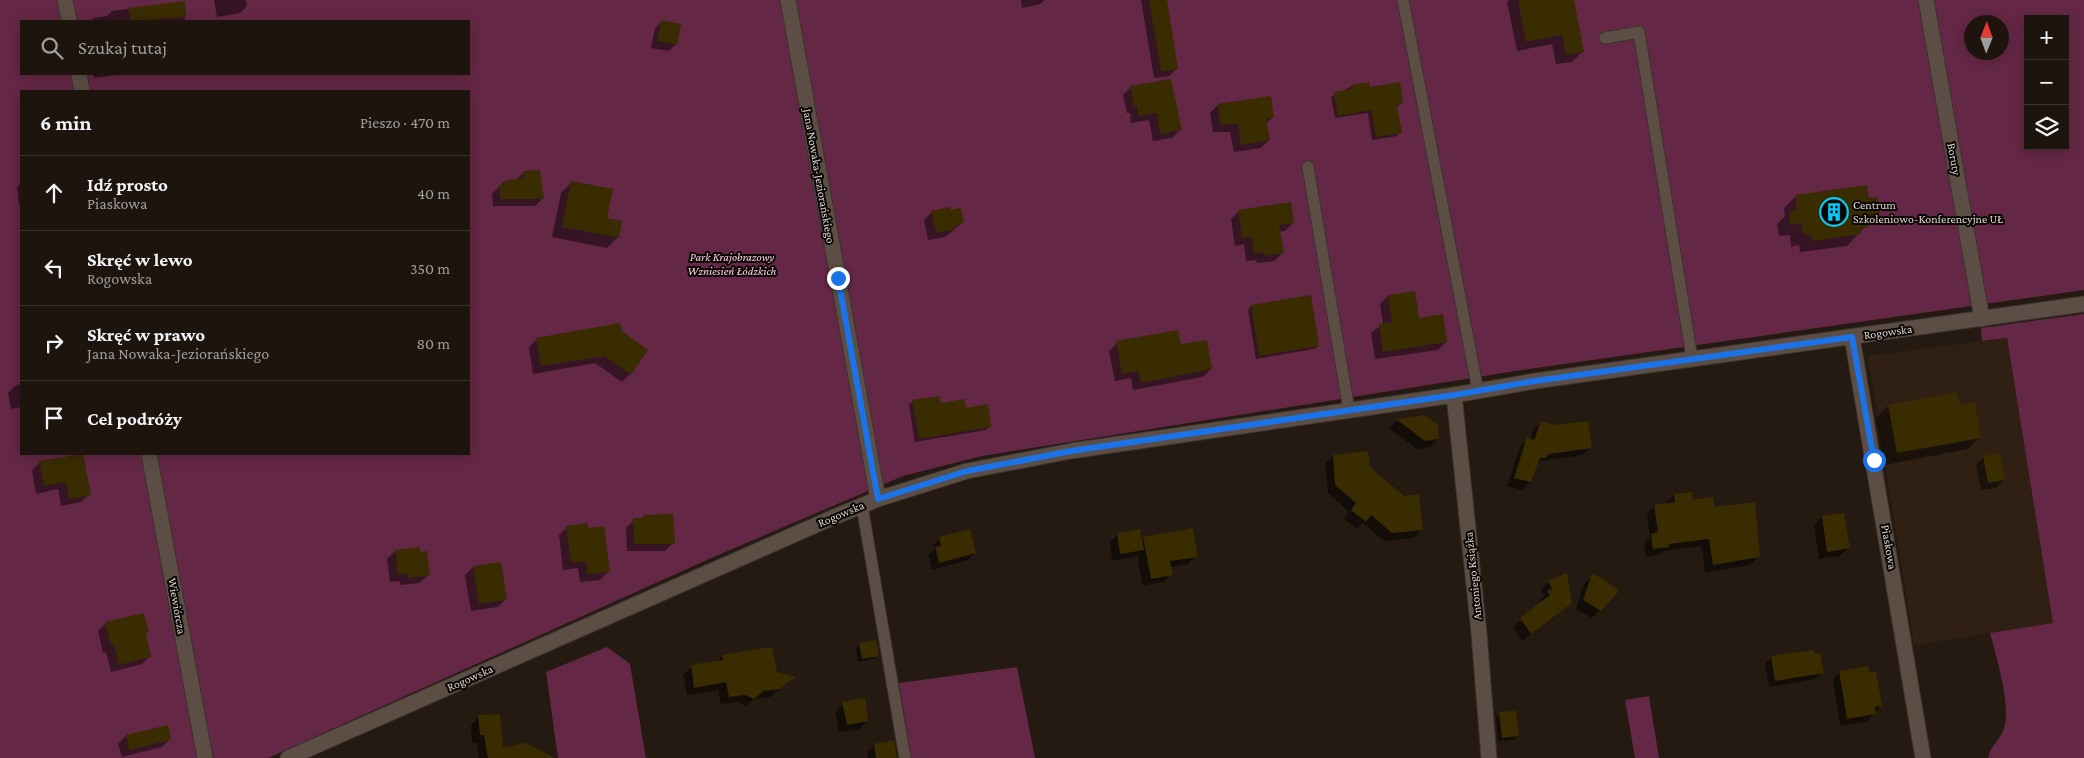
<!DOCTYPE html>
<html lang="pl">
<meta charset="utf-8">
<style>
:root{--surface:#1c140d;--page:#251d16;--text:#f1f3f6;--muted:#a09e9d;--line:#3a332e}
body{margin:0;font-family:"Crimson Pro",serif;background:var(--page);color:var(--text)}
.controls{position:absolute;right:15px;top:15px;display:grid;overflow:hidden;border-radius:0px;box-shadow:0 2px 12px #0003}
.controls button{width:45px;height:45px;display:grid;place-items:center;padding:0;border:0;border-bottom:1px solid var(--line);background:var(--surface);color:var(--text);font:25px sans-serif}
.compass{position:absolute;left:1964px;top:15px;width:45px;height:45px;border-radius:50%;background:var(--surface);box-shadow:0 2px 12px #0003;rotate:1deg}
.stop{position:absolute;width:15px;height:15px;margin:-11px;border:4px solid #1a73e8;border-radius:50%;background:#fff}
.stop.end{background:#1a73e8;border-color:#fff;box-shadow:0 1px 5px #0008}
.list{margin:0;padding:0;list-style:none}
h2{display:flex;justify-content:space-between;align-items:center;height:65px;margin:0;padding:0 20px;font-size:21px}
h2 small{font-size:16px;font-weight:400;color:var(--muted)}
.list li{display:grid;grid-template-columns:32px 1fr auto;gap:15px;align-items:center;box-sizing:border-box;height:75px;padding:0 20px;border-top:1px solid var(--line)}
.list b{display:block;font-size:19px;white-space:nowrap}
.list p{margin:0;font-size:16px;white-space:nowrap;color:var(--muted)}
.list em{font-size:16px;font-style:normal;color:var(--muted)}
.icon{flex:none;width:28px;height:28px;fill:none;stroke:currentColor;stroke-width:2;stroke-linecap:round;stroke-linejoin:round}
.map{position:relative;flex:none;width:2084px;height:758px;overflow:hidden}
.search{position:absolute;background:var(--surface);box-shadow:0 2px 12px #0003;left:20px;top:20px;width:450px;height:55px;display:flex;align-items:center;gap:12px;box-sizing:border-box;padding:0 18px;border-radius:0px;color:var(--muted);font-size:19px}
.panel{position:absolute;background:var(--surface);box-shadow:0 2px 12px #0003;left:20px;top:90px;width:450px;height:365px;border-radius:0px}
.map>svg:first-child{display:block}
.built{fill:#302014}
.green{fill:#642745;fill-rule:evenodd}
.shadow{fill:#0007}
.building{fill:#392c00}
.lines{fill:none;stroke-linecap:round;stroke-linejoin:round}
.lane-casing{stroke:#3b332f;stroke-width:13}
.street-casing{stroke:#3b332f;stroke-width:17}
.lane{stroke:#5c4e45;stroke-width:11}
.street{stroke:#5c4e45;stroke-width:15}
.route{stroke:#1a73e8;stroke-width:6}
.labels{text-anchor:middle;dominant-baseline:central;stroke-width:4;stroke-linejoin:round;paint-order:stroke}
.street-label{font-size:12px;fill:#ded6d0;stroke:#0a0604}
.poi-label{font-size:12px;fill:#ded6d0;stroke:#0a0604;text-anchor:start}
.park-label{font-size:12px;font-style:italic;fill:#fcd0e1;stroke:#0a0604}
</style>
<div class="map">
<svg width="2084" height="758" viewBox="0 0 2084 758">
<rect width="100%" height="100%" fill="#251a11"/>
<path class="built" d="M 2007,338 L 2053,623 L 1914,645 L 1868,356 Z"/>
<g class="green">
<path d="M 0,0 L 2084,0 L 2084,290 L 1522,370 L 982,456 L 903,476 L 709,559 L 268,758 L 0,758 ZM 2028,19 L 2065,19 L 2065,146 L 2028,146 ZM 21,21 L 469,21 L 469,74 L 21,74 ZM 1972,22 L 2002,22 L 2002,52 L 1972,52 ZM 21,91 L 469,91 L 469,454 L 21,454 Z"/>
<path d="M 2084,314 L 2084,758 L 1988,758 C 1991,744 2003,738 2005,724 C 2010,703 1996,655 1990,633 L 2053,623 L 2007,338 L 1982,341 L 1981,328 Z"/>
<path d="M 607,647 L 630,664 L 646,758 L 558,758 L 546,672 Z"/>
<path d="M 1017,667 L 1035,758 L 911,758 L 899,683 Z"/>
<path d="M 1649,696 L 1659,758 L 1635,758 L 1625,700 Z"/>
</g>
<g class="shadow">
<path d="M 214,0 L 246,0 L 247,6 L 240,13 L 217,17 Z"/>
<path d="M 1021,0 L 1045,0 L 1040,4 L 1022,8 Z"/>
<path d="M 1141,0 L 1165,0 L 1177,68 L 1170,76 L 1154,78 Z"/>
<path d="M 1509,0 L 1573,0 L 1582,52 L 1572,62 L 1556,64 L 1552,44 L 1517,51 L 1507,2 Z"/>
<path d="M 183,2 L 185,21 L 90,21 L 94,18 L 107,16 L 112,11 Z"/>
<path d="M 661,22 L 676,44 L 669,51 L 651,48 L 655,28 Z"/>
<path d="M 93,74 L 127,74 L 94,78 Z"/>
<path d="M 1352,86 L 1369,89 L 1402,103 L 1396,107 L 1400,132 L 1397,136 L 1372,140 L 1368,113 L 1335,118 L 1331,97 Z"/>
<path d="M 1131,87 L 1180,130 L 1172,138 L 1153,141 L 1149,120 L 1131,123 L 1130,113 L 1127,113 L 1123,95 Z"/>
<path d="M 1218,105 L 1273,117 L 1266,124 L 1269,140 L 1261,148 L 1234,152 L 1230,132 L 1213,132 L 1210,113 Z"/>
<path d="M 523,173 L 543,198 L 535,206 L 493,206 L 492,194 L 504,182 L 515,181 Z"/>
<path d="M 572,182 L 618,237 L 607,248 L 552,237 L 561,193 Z"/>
<path d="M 21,183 L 21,205 L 19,205 L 17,187 Z"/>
<path d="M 1796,196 L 1878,213 L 1847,246 L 1800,252 L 1799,245 L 1791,247 L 1790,235 L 1779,236 L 1777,224 L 1785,216 L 1784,208 Z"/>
<path d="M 1239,211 L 1293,223 L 1285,231 L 1279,232 L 1282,253 L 1274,261 L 1257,263 L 1256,260 L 1246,261 L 1244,244 L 1235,246 L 1231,219 Z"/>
<path d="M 932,212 L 963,222 L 945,237 L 928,240 L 924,220 Z"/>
<path d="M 1414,293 L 1418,319 L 1446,342 L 1438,350 L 1375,359 L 1371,333 L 1383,324 L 1380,304 L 1388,296 Z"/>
<path d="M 1251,306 L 1318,346 L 1314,349 L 1256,359 L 1248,310 Z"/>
<path d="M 619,324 L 630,374 L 622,382 L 595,363 L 533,374 L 529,347 L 537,339 Z"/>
<path d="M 1117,343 L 1180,346 L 1211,369 L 1203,377 L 1133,390 L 1131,378 L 1115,381 L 1109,351 Z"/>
<path d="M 21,384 L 21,407 L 11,409 L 8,393 L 16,385 Z"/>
<path d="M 913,401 L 965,409 L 990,426 L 986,430 L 915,442 L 909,405 Z"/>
<path d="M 1888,406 L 1959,406 L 1980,437 L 1968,449 L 1885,465 L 1876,418 Z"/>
<path d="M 1424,416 L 1438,439 L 1430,447 L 1417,449 L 1389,428 L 1397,420 Z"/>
<path d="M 1541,422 L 1591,447 L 1583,455 L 1541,461 L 1536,465 L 1530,482 L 1522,490 L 1507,486 L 1520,447 L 1528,439 L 1530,440 L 1533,430 Z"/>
<path d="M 1333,456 L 1369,468 L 1422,530 L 1414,538 L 1384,541 L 1363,523 L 1357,529 L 1344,519 L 1349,512 L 1328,493 L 1325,464 Z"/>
<path d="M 1984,457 L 2004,480 L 1996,488 L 1981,490 L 1976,465 Z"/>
<path d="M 40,462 L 89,494 L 81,502 L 61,506 L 58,489 L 36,494 L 32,470 Z"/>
<path d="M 1674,495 L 1713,509 L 1758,557 L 1750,565 L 1705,573 L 1702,546 L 1663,551 L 1660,554 L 1646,557 L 1644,543 L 1650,537 L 1647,514 L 1655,506 L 1666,503 Z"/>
<path d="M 1843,514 L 1848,548 L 1840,556 L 1819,559 L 1814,525 L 1822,517 Z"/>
<path d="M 644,517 L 673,543 L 665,551 L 627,551 L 626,528 L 634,520 Z"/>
<path d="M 567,527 L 587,529 L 608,572 L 600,580 L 580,582 L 578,568 L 563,570 L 559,535 Z"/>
<path d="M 1118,534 L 1141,541 L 1144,538 L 1196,556 L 1188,564 L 1170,567 L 1171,574 L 1163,582 L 1143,586 L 1137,554 L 1134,557 L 1112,561 L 1110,542 Z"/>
<path d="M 940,538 L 975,553 L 968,560 L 932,570 L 928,555 L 934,550 L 933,545 Z"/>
<path d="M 395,551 L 428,575 L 420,583 L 400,585 L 400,581 L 390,582 L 387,559 Z"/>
<path d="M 500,563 L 506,599 L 498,607 L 471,611 L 465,575 L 473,567 Z"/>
<path d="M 1566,575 L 1570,602 L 1522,641 L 1513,627 L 1542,603 L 1540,600 L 1544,596 L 1541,590 L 1548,582 Z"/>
<path d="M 1592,576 L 1600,610 L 1592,618 L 1576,609 L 1584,584 Z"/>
<path d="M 106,623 L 147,632 L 145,635 L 150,656 L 142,664 L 111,672 L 106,652 L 103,653 L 98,631 Z"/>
<path d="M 860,644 L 877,655 L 874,659 L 858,662 L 856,648 Z"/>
<path d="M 722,656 L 776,673 L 793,678 L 770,697 L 754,699 L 745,706 L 737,702 L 721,704 L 718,690 L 687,695 L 683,675 L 691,667 L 716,663 Z"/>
<path d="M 1772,657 L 1822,672 L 1815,679 L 1769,687 L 1765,664 Z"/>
<path d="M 1840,672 L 1881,706 L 1867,721 L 1840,726 L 1833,679 Z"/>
<path d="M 843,704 L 867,721 L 859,729 L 839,732 L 835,712 Z"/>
<path d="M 1500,714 L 1517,736 L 1514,740 L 1498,741 L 1496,717 Z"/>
<path d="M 479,717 L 502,749 L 534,758 L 479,758 L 477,743 L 472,743 L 471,725 Z"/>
<path d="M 126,736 L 170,739 L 162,747 L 122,757 L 118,744 Z"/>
<path d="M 875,745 L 896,758 L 868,758 L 867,752 Z"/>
</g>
<g class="building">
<path d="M 1149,0 L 1167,0 L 1178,69 L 1161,72 Z"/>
<path d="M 1518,0 L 1574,0 L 1584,52 L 1566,55 L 1562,35 L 1526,42 Z"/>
<path d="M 185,1 L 186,17 L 130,21 L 129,8 Z"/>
<path d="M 661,20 L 681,24 L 677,45 L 657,41 Z"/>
<path d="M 1171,79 L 1182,130 L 1160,134 L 1157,113 L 1139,116 L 1137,106 L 1134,106 L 1130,86 Z"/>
<path d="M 1369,82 L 1370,87 L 1400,82 L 1403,104 L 1397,105 L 1402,133 L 1376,137 L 1371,110 L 1338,116 L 1334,92 L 1352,89 L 1351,85 Z"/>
<path d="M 1271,96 L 1274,118 L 1266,118 L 1270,140 L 1241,145 L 1238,124 L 1220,125 L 1218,104 Z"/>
<path d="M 540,170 L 544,199 L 500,199 L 499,185 L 504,185 L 504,181 L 523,178 L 523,171 Z"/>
<path d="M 571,181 L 613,189 L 607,218 L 622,221 L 619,238 L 562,227 Z"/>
<path d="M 1867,185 L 1869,198 L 1878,197 L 1880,213 L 1867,215 L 1869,227 L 1860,228 L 1861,234 L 1812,241 L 1811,234 L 1803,235 L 1801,223 L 1790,225 L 1789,211 L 1797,210 L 1795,195 Z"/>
<path d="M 1291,202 L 1294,223 L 1279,225 L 1284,253 L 1265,256 L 1264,252 L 1254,254 L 1252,237 L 1242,238 L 1238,210 Z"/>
<path d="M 950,207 L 951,210 L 961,208 L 964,222 L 954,227 L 955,229 L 936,233 L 931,211 Z"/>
<path d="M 1415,291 L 1419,318 L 1443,314 L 1447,342 L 1383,352 L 1379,324 L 1392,322 L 1388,295 Z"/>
<path d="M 1311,295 L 1319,346 L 1259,356 L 1251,305 Z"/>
<path d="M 620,323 L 622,331 L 648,350 L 631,375 L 604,356 L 541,366 L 536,338 Z"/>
<path d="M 1178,330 L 1181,344 L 1207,340 L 1212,369 L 1141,383 L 1138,371 L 1122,374 L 1116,341 Z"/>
<path d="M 1957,392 L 1960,405 L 1975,402 L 1981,438 L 1897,453 L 1888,405 Z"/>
<path d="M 940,396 L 941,403 L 964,399 L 966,408 L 988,404 L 991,427 L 919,439 L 912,400 Z"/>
<path d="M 1425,415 L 1438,425 L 1439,439 L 1425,441 L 1396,419 Z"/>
<path d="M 1541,421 L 1554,425 L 1588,421 L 1592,448 L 1549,454 L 1546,458 L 1540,458 L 1531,482 L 1514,478 L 1527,437 L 1534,440 Z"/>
<path d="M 1368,451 L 1370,467 L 1404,496 L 1419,494 L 1423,530 L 1392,533 L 1371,515 L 1366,522 L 1351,510 L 1356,503 L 1335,485 L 1333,455 Z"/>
<path d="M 2000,453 L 2005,480 L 1988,483 L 1983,456 Z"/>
<path d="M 83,454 L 91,495 L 69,499 L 66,482 L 44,486 L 39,461 Z"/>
<path d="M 1692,492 L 1693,500 L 1713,497 L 1714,507 L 1755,502 L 1760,557 L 1713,565 L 1709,539 L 1669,544 L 1669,547 L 1653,549 L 1651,534 L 1658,532 L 1654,505 L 1675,502 L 1674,494 Z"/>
<path d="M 1844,513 L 1850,548 L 1827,552 L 1822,516 Z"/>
<path d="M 673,514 L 675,544 L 634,544 L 633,518 L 643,518 L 643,515 Z"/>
<path d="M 588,523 L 588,528 L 604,526 L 610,572 L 588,574 L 586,561 L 571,563 L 566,526 Z"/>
<path d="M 1193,528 L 1198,557 L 1170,561 L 1173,575 L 1151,579 L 1143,537 Z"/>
<path d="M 970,529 L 976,553 L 939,563 L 935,547 L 941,546 L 939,537 Z"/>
<path d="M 1140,529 L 1144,550 L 1120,554 L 1117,533 Z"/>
<path d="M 420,547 L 420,552 L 427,551 L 430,575 L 408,578 L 407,573 L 398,575 L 395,550 Z"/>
<path d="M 501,562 L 507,600 L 479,604 L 473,566 Z"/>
<path d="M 1567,573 L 1572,603 L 1531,634 L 1520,618 L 1550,595 L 1547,591 L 1552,589 L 1548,581 Z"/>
<path d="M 1592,574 L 1604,579 L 1619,591 L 1601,611 L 1583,600 Z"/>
<path d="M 144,613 L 149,632 L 146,633 L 151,657 L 119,665 L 114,645 L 111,646 L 105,622 Z"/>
<path d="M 876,640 L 879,656 L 862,659 L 859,643 Z"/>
<path d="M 772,647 L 777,672 L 796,677 L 779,689 L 764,691 L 754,699 L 745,695 L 729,697 L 726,682 L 694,688 L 691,665 L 723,660 L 722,655 Z"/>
<path d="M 1814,650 L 1814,654 L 1820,653 L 1824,673 L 1775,681 L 1771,656 Z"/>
<path d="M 1868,666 L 1869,672 L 1876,672 L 1882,706 L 1875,707 L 1876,714 L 1847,719 L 1839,671 Z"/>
<path d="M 865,698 L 868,721 L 847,725 L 842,702 Z"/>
<path d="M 1516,711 L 1519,736 L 1502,738 L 1499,712 Z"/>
<path d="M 500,714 L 503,747 L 526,743 L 555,758 L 488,758 L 484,735 L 480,735 L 478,715 Z"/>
<path d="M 168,725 L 171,740 L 129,750 L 126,735 Z"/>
<path d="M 894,740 L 897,758 L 876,758 L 874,744 Z"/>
</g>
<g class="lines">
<defs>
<g id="lane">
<path d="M 1403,0 L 1478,391"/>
<path d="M 1605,38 L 1639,32 L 1692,358"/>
<path d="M 1308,167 L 1349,410"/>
<path d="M 862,506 L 905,758"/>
</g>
<g id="street">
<path d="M 65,0 L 69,21"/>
<path d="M 788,0 L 878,499"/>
<path d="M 1926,0 L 1982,319"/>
<path d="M 79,74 L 82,91"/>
<path d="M 1852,337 L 1923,758"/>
<path d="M 1454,395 L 1479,633 L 1489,758"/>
<path d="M 149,454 L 205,758"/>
<path d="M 288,758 L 834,517 L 878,499 L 967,471 L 1071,451 L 1454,395 L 1535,381 L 2084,304"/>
</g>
</defs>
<use href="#lane" class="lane-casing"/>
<use href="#street" class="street-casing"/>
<use href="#lane" class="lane"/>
<use href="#street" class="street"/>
</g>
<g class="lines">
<path class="route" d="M 838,278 L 878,499 L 967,471 L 1071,451 L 1454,395 L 1535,381 L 1852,337 L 1874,460"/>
</g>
<defs>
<symbol id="building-ring" viewBox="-11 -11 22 22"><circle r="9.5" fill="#0a0604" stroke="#05cbf9" stroke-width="1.5"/><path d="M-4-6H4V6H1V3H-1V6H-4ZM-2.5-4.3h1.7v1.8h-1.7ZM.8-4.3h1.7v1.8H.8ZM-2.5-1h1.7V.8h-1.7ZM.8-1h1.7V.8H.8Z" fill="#05cbf9"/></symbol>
</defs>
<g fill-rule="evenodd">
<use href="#building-ring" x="1818" y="196" width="32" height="32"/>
</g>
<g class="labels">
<g class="street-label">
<text transform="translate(1954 159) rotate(80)">Boruty</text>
<text transform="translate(819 176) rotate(80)">Jana Nowaka-Jeziorańskiego</text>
<text transform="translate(1888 332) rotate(-8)">Rogowska</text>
<text transform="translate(841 514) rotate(-23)">Rogowska</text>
<text transform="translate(1889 547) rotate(80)">Piaskowa</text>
<text transform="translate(1473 576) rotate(-96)">Antoniego Książka</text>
<text transform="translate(177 606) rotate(80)">Wiewiórcza</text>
<text transform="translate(470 678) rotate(-24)">Rogowska</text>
</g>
<g class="poi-label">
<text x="1853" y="205">Centrum<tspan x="1853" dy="14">Szkoleniowo-Konferencyjne UŁ</tspan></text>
</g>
<g class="park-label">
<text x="732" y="257">Park Krajobrazowy<tspan x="732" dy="14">Wzniesień Łódzkich</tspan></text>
</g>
</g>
</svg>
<div class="controls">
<button>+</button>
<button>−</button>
<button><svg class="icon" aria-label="layers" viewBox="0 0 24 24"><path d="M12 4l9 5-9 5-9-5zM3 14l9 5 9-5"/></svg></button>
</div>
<svg class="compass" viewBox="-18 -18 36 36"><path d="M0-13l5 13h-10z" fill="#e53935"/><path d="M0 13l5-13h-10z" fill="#a09e9d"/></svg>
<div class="stop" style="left:1874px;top:460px"></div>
<div class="stop end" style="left:838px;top:278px"></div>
<div class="search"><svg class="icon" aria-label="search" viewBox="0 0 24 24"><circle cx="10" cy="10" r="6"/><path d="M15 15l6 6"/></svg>Szukaj tutaj</div>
<section class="panel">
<h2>6 min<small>Pieszo · 470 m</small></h2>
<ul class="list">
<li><svg class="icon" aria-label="ahead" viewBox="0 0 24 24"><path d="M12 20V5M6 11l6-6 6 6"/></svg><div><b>Idź prosto</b><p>Piaskowa</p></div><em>40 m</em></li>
<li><svg class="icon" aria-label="left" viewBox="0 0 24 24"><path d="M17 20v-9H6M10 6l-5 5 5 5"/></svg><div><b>Skręć w lewo</b><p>Rogowska</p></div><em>350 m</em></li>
<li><svg class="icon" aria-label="right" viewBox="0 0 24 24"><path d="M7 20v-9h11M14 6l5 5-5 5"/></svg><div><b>Skręć w prawo</b><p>Jana Nowaka-Jeziorańskiego</p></div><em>80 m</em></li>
<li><svg class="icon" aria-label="arrive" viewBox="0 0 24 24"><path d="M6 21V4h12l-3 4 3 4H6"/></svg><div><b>Cel podróży</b></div></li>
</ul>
</section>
</div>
